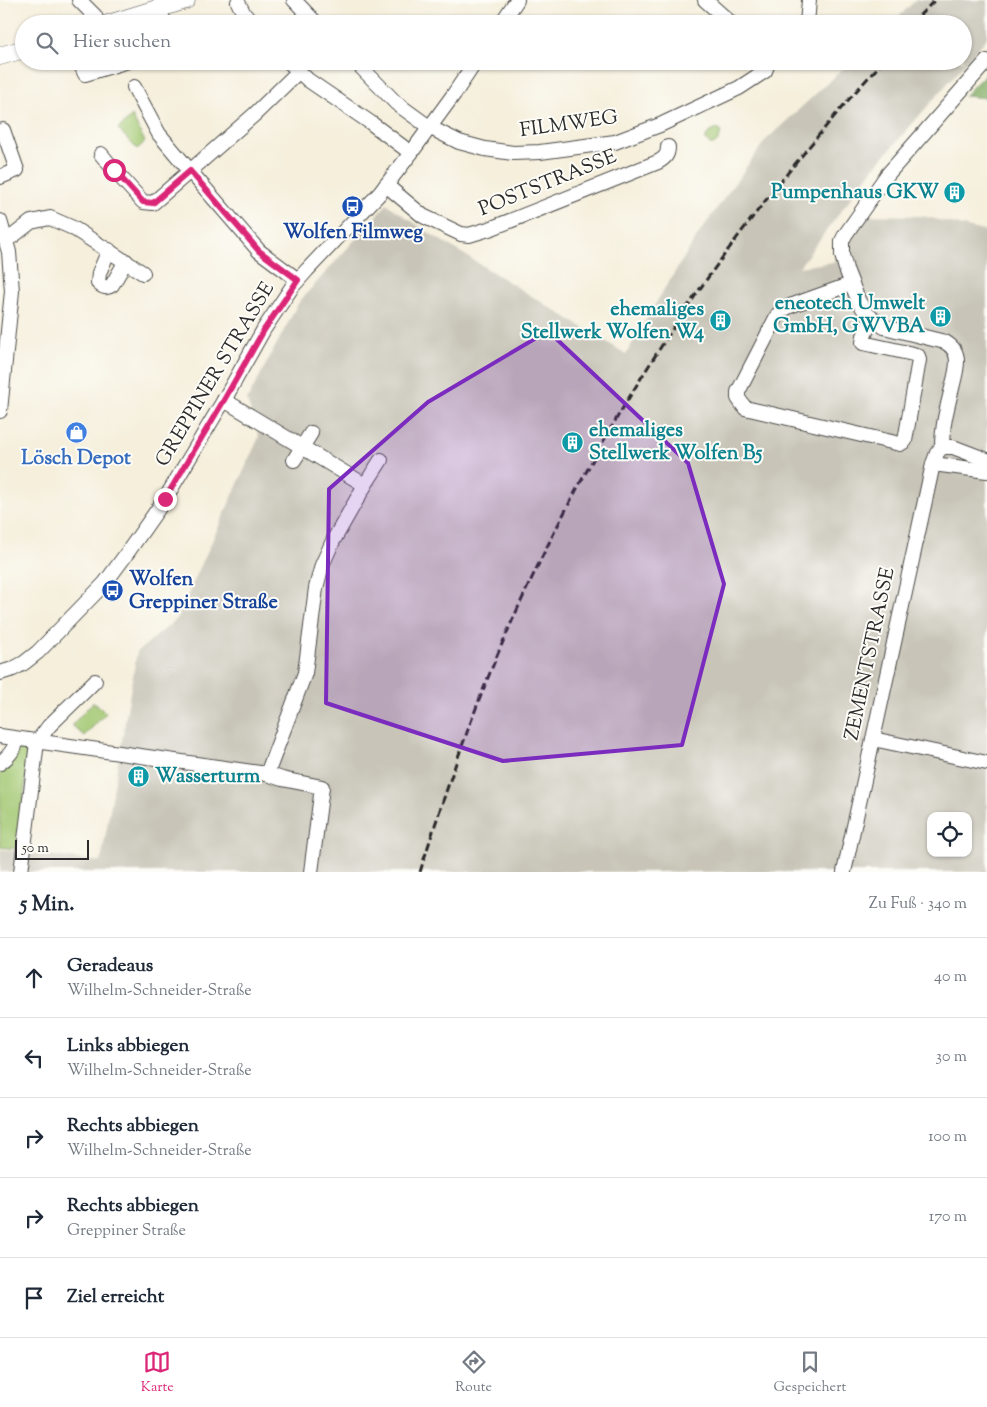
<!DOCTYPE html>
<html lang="de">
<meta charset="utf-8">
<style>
:root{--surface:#fff;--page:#f6f6f7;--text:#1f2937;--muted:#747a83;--line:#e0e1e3;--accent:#db2777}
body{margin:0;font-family:"Sorts Mill Goudy",serif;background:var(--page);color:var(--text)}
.controls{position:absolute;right:15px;bottom:15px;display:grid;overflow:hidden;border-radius:10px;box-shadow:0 1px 4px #0004}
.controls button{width:45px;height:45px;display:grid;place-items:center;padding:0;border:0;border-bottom:1px solid var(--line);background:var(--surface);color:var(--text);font:25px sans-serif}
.scale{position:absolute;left:15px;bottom:12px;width:74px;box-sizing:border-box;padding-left:5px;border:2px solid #2b2b2b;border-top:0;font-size:14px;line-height:18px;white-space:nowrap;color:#2b2b2b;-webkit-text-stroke:4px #fdfcf7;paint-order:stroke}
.stop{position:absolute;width:15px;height:15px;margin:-11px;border:4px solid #db2777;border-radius:50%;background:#fff}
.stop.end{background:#db2777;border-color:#fff;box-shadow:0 1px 5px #0008}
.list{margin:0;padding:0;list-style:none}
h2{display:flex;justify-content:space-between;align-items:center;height:65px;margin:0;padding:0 20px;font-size:21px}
h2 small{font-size:16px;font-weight:400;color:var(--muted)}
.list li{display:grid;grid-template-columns:32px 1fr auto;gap:15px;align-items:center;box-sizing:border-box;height:80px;padding:0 20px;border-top:1px solid var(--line)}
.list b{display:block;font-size:19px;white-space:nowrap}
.list p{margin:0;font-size:16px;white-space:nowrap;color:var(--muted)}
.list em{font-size:16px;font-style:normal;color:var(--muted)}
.icon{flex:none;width:28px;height:28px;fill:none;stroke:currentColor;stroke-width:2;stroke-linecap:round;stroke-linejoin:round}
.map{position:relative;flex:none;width:987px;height:872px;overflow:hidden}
.search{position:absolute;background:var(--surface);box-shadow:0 1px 4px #0004;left:15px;right:15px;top:15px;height:55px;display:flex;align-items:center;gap:12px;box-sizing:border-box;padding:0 18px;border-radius:28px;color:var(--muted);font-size:19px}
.sheet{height:465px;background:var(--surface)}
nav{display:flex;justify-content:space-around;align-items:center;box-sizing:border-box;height:70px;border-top:1px solid var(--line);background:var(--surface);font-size:14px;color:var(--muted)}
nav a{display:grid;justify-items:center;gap:2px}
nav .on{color:var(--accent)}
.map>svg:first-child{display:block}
.industrial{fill:#c8c4b8;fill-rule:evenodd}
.green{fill:#a2c771;stroke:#66794e}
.forest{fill:#81ac63;stroke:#566c47}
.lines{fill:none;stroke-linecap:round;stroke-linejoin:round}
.minor-casing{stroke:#494846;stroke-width:16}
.major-casing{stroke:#494846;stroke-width:19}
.minor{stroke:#fff;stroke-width:14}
.major{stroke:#fff;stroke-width:18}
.rail{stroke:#2b2b2b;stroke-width:3;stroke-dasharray:8 4;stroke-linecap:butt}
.route{stroke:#db2777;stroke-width:6}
.marked{fill:#7b2cbf;fill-opacity:0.2;stroke:#7b2cbf;stroke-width:4;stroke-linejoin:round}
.labels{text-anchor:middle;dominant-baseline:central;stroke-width:4;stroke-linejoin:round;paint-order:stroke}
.street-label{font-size:20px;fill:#2b2b2b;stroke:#fdfcf7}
.culture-label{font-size:20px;font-weight:bold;fill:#0d838f;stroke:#fdfcf7;text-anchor:end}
.transit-label{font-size:20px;font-weight:bold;fill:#164399;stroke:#fdfcf7}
.shop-label{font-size:20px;font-weight:bold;fill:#366cbe;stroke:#fdfcf7}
</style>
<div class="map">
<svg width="987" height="872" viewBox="0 0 987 872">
<rect width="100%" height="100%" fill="#fdfcf7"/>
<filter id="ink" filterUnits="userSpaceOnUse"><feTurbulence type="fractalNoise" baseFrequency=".02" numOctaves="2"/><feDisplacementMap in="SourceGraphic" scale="10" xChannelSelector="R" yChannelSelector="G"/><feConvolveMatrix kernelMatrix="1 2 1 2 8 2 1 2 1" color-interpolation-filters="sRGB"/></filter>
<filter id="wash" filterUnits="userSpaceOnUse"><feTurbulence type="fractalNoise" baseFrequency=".0096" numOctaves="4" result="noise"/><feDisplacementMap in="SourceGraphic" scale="20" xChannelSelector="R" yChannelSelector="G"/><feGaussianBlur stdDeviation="1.12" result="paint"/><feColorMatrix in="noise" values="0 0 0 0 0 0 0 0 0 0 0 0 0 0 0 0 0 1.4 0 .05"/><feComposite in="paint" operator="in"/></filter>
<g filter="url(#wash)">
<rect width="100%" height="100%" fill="#f5efdc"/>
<path class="industrial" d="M 916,0 L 987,0 L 987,38 L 872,170 L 799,267 L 834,262 L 835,246 L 852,215 L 923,216 L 987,232 L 987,872 L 0,872 L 0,849 L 101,862 L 137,652 L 177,619 L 259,437 L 247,400 L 299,302 L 387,204 L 429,233 L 626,354 L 666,286 L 700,232 L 765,141 L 851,61 L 963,61 L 963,24 L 891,24 ZM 931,816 L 968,816 L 968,853 L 931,853 Z"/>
<g class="green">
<path d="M 132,116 L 145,142 L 137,149 L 118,129 Z"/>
<path d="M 717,129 L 721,131 C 720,138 718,146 710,144 L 706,141 C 705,133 711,132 717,129 Z"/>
<path d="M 93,702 L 106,713 L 84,736 L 72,725 Z"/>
<path d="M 19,747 L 26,749 L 28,762 L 17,849 L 0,847 L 0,767 Z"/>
</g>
<path class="forest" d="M 987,72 L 987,98 L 964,96 Z"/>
</g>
<g filter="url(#ink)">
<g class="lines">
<defs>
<g id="minor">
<path d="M 79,0 L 95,16 L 98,24"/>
<path d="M 294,0 L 317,24"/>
<path d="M 705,0 L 732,24"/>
<path d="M 238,2 L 244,14 L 253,24"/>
<path d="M 159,9 L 165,24"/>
<path d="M 501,24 L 517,0"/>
<path d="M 807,24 L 809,0"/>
<path d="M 79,61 L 85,74 L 128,61"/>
<path d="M 288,61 L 308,80 L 371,123 L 411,153"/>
<path d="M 355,61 L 396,103 L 429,127 L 459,142 L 485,149 L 513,153 L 540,152 L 615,142 L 660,125 L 739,88 L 765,71 L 769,61"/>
<path d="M 101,154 L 114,170 L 143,202 L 153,203 L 190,171 L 159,134 L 134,87"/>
<path d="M 0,177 L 17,170 L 3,130"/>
<path d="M 386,185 L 423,216 L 461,234 L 469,235 L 492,228 L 658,162 C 665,158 668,155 668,147"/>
<path d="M 0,221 L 9,252 L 12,291 L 0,411"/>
<path d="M 6,239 L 13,236 L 31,222 L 50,218 L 73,228 L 143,273"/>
<path d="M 109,250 L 99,273 L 98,283 C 103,287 106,289 112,285 L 126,261"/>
<path d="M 298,280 L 259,251 L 190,171 L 255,114 L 298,72"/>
<path d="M 851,284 L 790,306 L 781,311 L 777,316 L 738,392 L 738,398 L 745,408 L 900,444 L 905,441 L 919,360 L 918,356 L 913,354 L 863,343 L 864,336 L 872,319"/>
<path d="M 224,400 L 365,485 L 333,541 L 322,565 L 316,588 L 305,673 L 267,774"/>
<path d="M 942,447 C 942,427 947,408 952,388 C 954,380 957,370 957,361 C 957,352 952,346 945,342 L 884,327 L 867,314 L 859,302 L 846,269 L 842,255 L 842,241 L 845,235 L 887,175 L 987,61"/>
<path d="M 942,447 L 953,447 L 987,460"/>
<path d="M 294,460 L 311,433"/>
<path d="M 933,464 L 987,471"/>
<path d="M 365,485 L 381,460"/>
<path d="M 0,673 L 13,669 L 24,663 L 38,652 L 105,583 L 125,556 L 165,499 L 224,400 L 264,329 L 292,287 L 307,270 L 380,193 L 411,153 L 454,94 L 476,61"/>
<path d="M 0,736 L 267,774 L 282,779 L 322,787 L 311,872"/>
<path d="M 873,739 L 987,763"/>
<path d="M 0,763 C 9,757 14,750 18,739"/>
<path d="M 21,872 L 37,742 L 49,726 L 95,681"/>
<path d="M 844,872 L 933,464 L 937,453 L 942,447"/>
</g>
<g id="major">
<path d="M 108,24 L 186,0"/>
<path d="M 0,56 L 24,49"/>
</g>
</defs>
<use href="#minor" class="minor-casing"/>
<use href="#major" class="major-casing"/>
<use href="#minor" class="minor"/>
<use href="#major" class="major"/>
<g class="rail">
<path d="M 911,24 L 935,0"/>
<path d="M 420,872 C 447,786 476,701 513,619 C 585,458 679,305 791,169 C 821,132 851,95 884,61"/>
</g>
</g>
</g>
<g class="lines" filter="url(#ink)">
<path class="route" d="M 114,170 L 143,202 L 153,203 L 190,171 L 259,251 L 298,280 L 264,330 L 224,400 L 165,499"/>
</g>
<path class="marked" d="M 548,331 L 688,463 L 724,584 L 682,745 L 503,761 L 326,703 L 329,489 L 428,402 Z"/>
<defs>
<symbol id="building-disc" viewBox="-11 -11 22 22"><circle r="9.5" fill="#0f9aa8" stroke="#fdfcf7"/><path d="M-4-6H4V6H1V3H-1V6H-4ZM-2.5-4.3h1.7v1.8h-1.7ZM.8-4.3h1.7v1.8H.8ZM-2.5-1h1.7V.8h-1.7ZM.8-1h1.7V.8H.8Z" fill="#fff"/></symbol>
<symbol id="bus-disc" viewBox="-11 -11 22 22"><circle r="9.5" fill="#1a4fb4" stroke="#fdfcf7"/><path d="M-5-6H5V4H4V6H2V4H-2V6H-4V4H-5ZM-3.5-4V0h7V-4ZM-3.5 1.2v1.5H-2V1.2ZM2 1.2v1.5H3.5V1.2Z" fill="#fff"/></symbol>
<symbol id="shop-disc" viewBox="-11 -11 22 22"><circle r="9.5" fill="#3f7fe0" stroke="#fdfcf7"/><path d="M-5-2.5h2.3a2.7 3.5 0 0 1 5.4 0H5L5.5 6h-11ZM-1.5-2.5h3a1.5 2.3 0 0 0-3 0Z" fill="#fff"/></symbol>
</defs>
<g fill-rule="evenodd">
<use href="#building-disc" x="942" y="180" width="25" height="25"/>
<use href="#bus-disc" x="340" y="194" width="25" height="25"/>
<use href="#building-disc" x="928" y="304" width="25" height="25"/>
<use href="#building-disc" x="708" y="308" width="25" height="25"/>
<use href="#shop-disc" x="64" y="420" width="25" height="25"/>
<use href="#building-disc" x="560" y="430" width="25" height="25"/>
<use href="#bus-disc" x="100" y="578" width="25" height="25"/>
<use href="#building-disc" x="126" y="764" width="25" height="25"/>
</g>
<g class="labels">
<g class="street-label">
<text transform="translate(569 125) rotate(-8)">FILMWEG</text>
<text transform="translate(548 184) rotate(-22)">POSTSTRASSE</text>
<text transform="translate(216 375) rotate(-59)">GREPPINER STRASSE</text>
<text transform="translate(871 654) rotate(-78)">ZEMENTSTRASSE</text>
</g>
<g class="culture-label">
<text x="939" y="193">Pumpenhaus GKW</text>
<text x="925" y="304">eneotech Umwelt<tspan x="925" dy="23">GmbH, GWVBA</tspan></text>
<text x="704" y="310">ehemaliges<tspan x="704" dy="23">Stellwerk Wolfen W4</tspan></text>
<text x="589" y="431" text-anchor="start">ehemaliges<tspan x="589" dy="23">Stellwerk Wolfen B5</tspan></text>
<text x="155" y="777" text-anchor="start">Wasserturm</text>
</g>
<g class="transit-label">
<text x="353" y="233">Wolfen Filmweg</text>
<text x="129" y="580" text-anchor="start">Wolfen<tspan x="129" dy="23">Greppiner Straße</tspan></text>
</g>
<g class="shop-label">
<text x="76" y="459">Lösch Depot</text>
</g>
</g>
</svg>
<div class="controls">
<button><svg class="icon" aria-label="locate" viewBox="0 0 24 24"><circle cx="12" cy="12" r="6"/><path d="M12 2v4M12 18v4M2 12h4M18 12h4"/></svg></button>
</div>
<div class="scale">50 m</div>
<div class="stop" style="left:114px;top:170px"></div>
<div class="stop end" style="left:165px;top:499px"></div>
<div class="search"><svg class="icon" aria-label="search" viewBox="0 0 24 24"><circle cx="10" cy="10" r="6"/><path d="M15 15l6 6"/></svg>Hier suchen</div>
</div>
<section class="sheet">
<h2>5 Min.<small>Zu Fuß · 340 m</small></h2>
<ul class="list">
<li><svg class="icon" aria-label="ahead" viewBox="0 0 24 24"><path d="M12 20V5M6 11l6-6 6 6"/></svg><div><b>Geradeaus</b><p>Wilhelm-Schneider-Straße</p></div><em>40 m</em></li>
<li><svg class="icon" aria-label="left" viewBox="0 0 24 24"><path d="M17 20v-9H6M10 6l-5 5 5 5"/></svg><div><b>Links abbiegen</b><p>Wilhelm-Schneider-Straße</p></div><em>30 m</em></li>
<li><svg class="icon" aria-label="right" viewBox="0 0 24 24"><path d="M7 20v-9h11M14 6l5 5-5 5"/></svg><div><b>Rechts abbiegen</b><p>Wilhelm-Schneider-Straße</p></div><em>100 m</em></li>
<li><svg class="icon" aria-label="right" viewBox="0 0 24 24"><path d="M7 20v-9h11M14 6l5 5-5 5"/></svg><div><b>Rechts abbiegen</b><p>Greppiner Straße</p></div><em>170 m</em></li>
<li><svg class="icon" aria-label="arrive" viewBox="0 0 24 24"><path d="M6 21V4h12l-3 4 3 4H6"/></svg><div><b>Ziel erreicht</b></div></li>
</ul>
</section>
<nav>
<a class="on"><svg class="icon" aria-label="map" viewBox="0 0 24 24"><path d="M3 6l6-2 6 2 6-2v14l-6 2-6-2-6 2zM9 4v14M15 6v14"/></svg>Karte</a>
<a><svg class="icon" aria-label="directions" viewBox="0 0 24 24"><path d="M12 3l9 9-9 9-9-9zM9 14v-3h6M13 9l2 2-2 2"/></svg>Route</a>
<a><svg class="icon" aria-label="saved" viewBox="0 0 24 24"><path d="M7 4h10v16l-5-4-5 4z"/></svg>Gespeichert</a>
</nav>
